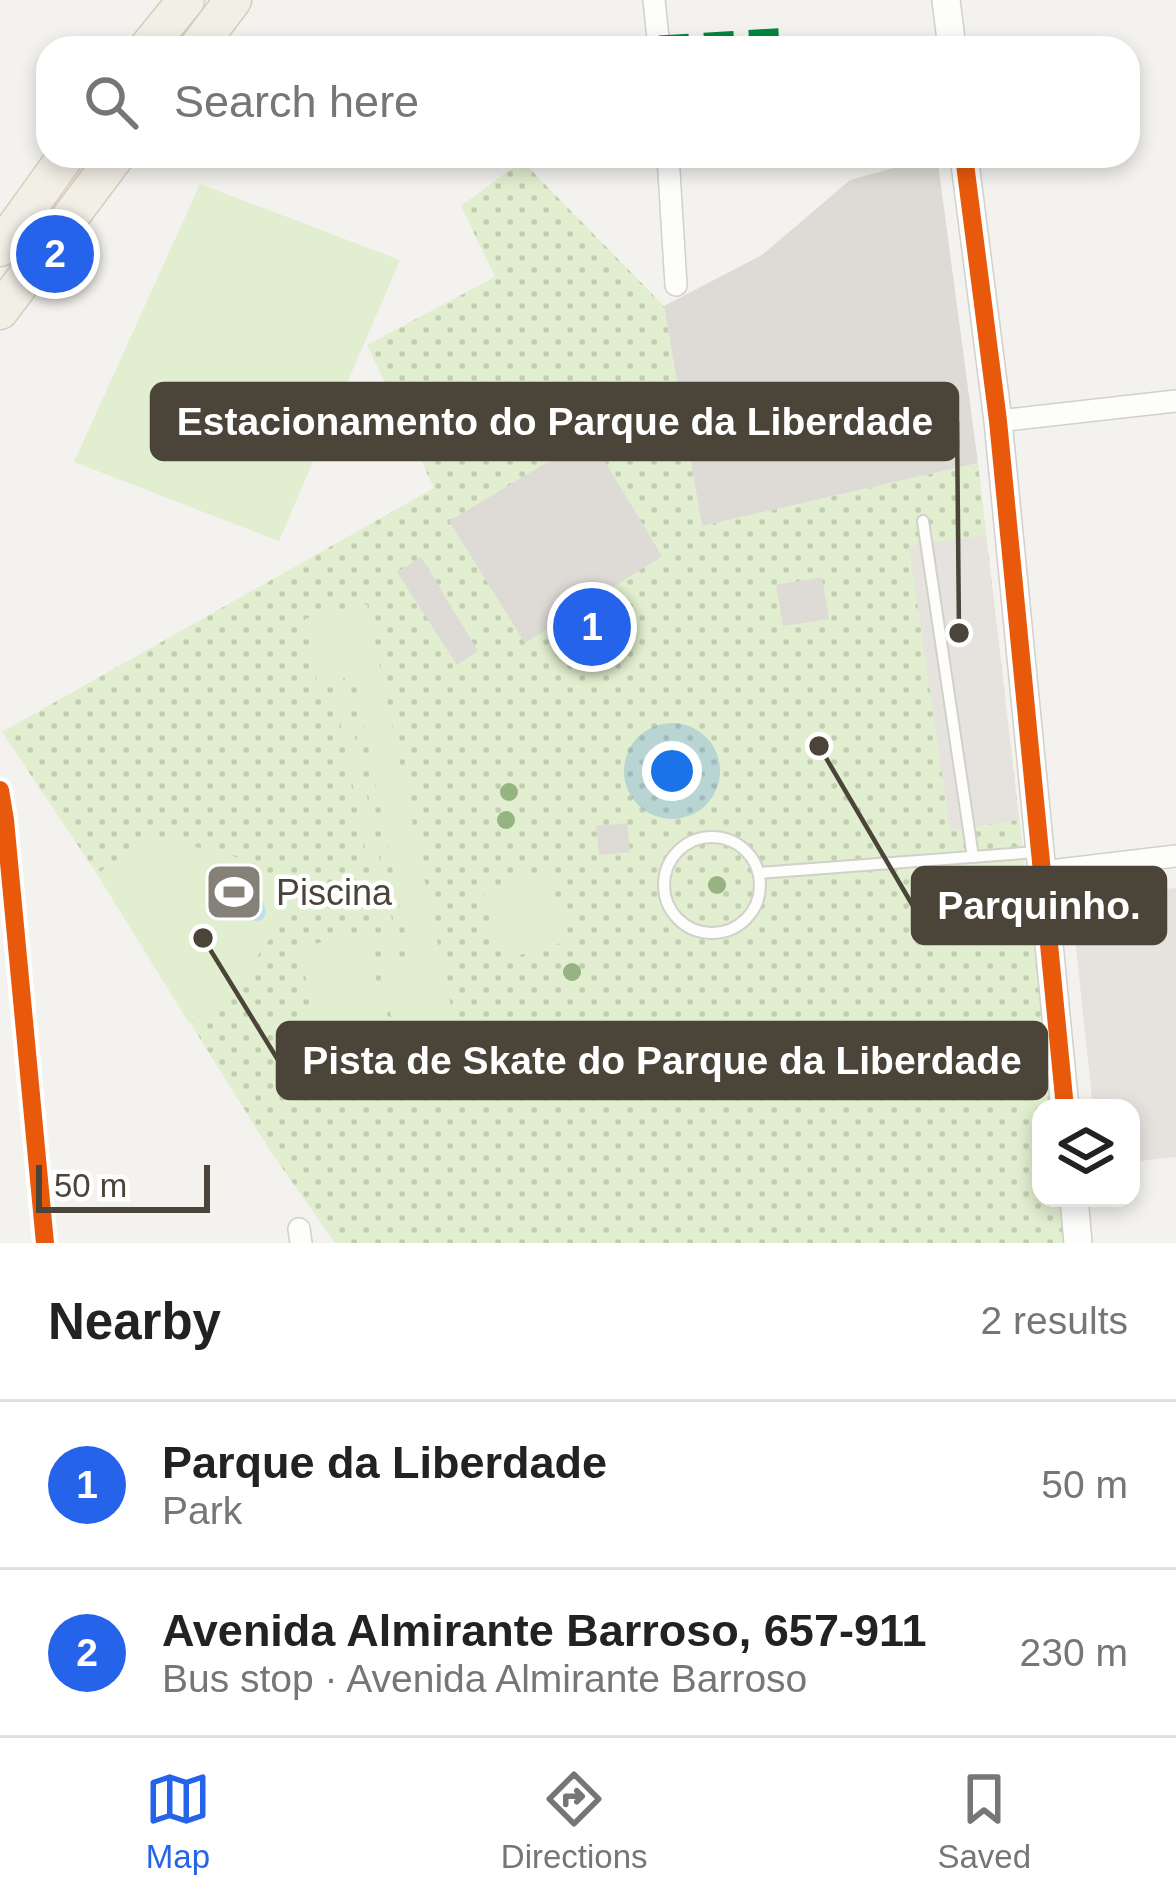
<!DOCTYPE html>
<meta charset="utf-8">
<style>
:root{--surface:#fff;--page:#f2f2f2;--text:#222;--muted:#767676;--line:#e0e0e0;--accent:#2563eb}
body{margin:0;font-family:Helvetica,sans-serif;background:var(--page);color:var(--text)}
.controls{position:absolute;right:36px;bottom:36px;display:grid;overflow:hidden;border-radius:24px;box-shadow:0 6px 18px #0003}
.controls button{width:108px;height:108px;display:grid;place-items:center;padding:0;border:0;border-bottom:3px solid var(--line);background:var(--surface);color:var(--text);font:60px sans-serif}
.scale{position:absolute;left:36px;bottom:30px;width:174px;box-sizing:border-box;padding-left:12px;border:6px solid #4b4439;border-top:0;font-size:33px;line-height:42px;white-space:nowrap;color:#4b4439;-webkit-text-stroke:9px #fff;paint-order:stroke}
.you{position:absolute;left:672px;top:771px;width:42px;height:42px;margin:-30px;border:9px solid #fff;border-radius:50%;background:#1a73e8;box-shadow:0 0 0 18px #1a73e833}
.badge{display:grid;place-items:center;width:78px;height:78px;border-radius:50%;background:var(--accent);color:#fff;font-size:39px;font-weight:700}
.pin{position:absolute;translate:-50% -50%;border:6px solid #fff;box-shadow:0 3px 12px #0006}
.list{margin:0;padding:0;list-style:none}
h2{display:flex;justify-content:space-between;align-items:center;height:156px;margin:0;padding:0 48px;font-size:51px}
h2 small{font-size:39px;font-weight:400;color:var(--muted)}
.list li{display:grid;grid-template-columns:78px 1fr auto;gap:36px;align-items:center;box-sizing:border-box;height:168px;padding:0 48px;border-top:3px solid var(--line)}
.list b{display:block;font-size:45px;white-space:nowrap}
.list p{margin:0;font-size:39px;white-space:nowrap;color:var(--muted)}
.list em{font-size:39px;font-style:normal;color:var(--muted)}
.icon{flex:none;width:66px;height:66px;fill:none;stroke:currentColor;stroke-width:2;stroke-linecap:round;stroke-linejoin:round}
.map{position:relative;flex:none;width:1176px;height:1243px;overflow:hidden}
.search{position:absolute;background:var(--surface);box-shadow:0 6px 18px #0003;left:36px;right:36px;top:36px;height:132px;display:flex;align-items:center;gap:30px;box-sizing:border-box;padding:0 42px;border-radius:36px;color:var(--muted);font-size:45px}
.sheet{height:492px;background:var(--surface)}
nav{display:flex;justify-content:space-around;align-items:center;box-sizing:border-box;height:168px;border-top:3px solid var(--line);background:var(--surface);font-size:33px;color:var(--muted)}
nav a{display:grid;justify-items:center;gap:6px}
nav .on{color:var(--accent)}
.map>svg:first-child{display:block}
.industrial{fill:#e6e2de}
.park{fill:url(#park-dots)}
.pitch{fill:#e1eecf;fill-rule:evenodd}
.parking{fill:#e6e3df}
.water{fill:#c0ddf1}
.building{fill:#dedbd6}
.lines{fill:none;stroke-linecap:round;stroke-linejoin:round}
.service-casing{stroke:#d2d0cb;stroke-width:14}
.minor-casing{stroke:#d2d0cb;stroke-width:24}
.tertiary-casing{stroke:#d2d0cb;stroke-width:30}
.primary-casing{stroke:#d6cebb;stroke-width:39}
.service{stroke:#fdfdfc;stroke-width:10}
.minor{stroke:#fdfdfc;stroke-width:21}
.tertiary{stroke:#fdfdfc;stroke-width:27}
.primary{stroke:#f2efe6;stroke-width:36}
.quiet{stroke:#00873e;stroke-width:15;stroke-dasharray:30 15;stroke-linecap:butt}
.cycleway-casing{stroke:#fff;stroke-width:26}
.cycleway{stroke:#e8590c;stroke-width:18}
.tree{fill:#96b382}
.labels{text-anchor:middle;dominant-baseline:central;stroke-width:9;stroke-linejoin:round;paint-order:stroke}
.poi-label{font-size:36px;fill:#4b4439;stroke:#fff;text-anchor:start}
.leader{fill:none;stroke:#4b4439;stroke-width:4.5}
.callout-dot{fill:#4b4439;stroke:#fff;stroke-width:4.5}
.callout{fill:#4b4439;stroke:#4b4439;stroke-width:4.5}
.callout-label{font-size:39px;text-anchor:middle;font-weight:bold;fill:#fff}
</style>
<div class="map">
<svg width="1176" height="1243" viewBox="0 0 1176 1243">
<defs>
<pattern id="park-dots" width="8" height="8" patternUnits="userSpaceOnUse" patternTransform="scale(3)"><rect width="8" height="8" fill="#e1eecf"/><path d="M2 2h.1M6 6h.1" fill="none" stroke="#c3cdb2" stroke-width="1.8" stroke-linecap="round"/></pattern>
</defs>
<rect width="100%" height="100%" fill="#f4f2ee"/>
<path class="industrial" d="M 1176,888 L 1176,1157 L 1131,1162 L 1131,1108 L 1093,1108 L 1071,900 Z"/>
<path class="park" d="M 522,161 L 664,306 L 702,526 L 978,463 L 1053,1108 L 1041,1108 L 1041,1198 L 1064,1198 L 1069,1243 L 335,1243 L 271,1152 L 97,874 L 2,732 L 434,488 L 367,345 L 495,277 L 461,206 Z"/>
<g class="pitch">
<path d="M 200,184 L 400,260 L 279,541 L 74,462 Z"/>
<path d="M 367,604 L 454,1021 L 394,1032 L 381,964 L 388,962 L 332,681 L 317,682 L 305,619 ZM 354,676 L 410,957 L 400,960 L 343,678 Z"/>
<path d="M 147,838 L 228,853 L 264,874 L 275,885 L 281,896 L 283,906 L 278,926 L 233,993 L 189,1023 L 97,874 Z"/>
<path d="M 547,870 L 568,941 L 503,960 L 483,891 Z"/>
<path d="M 367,933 L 387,1032 L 320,1045 L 299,947 Z"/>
</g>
<path class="parking" d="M 986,535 L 1019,820 L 950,830 L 909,546 Z"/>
<path class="water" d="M 213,866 L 222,866 L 227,876 L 237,881 L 238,889 L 244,889 L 246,896 L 264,903 L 266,913 L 262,920 L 255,921 L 246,917 L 246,911 L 222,895 L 224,887 L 210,882 L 209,873 Z"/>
<g class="building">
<path d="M 937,156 L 978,463 L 702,526 L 664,306 L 762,255 L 850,180 Z"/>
<path d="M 590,437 L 662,556 L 525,643 L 449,521 Z"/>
<path d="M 421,557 L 478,651 L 457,665 L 397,572 Z"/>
<path d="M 822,577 L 829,619 L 783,626 L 776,585 Z"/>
<path d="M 627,823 L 630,852 L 599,855 L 596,826 Z"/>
</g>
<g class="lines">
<defs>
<g id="service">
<path d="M 923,521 L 973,857"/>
<circle cx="712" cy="885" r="48"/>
<path d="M 759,873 L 1037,852"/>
</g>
<g id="minor">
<path d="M 654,0 L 659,48"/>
<path d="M 668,156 L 676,285"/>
<path d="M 998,421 L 1176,401"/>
<path d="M 0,790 L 5,820 L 45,1243"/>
<path d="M 1042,872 L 1176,856"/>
<path d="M 299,1229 L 301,1243"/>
</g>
<g id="tertiary">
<path d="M 946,0 L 952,48"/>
<path d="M 964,156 L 998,421 L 1065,1108"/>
<path d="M 1074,1198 L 1078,1243"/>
</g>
<g id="primary">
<path d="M 147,48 L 186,0"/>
<path d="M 197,48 L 233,0"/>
<path d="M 0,248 L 66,156"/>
<path d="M 0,311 L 116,156"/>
</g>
</defs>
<use href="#service" class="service-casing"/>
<use href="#minor" class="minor-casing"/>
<use href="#tertiary" class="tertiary-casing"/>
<use href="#primary" class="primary-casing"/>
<use href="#service" class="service"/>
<use href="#minor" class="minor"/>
<use href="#tertiary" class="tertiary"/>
<use href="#primary" class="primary"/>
<path class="quiet" d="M 659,43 L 790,35"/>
<defs>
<g id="cycleway">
<path d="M 964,156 L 998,421 L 1065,1108"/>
<path d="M 0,790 L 5,820 L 45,1243"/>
</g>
</defs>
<use href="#cycleway" class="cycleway-casing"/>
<use href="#cycleway" class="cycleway"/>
</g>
<g class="tree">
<circle cx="816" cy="742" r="9"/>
<circle cx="671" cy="750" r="9"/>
<circle cx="509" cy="792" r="9"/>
<circle cx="506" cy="820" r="9"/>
<circle cx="717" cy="885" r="9"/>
<circle cx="572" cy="972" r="9"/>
</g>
<defs>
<symbol id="stadium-square" viewBox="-11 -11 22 22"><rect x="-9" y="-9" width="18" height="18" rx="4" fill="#868178" stroke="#fff"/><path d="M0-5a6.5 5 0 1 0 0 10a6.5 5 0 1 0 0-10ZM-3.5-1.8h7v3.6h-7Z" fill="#fff"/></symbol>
</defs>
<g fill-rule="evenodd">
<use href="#stadium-square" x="201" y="859" width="66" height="66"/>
</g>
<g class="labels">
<g class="poi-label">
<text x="276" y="892">Piscina</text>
</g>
</g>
<path class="leader" d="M959 633L957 421M819 746L913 906M203 938L278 1060"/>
<g class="callout-dot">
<circle cx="959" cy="633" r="12"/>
<circle cx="819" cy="746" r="12"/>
<circle cx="203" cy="938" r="12"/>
</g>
<g class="callout">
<rect x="152" y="384" width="805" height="75" rx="12"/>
<rect x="913" y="868" width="252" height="75" rx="12"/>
<rect x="278" y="1023" width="768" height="75" rx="12"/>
</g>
<g class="callout-label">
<text x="555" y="435">Estacionamento do Parque da Liberdade</text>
<text x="1039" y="919">Parquinho.</text>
<text x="662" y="1074">Pista de Skate do Parque da Liberdade</text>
</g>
</svg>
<div class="controls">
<button><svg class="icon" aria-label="layers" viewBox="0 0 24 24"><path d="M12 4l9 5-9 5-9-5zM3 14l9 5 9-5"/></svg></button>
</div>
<div class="scale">50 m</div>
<div class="you"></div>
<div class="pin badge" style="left:592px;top:627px">1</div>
<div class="pin badge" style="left:55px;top:254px">2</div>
<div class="search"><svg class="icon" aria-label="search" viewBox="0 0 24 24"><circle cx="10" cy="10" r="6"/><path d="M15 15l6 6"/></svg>Search here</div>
</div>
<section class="sheet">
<h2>Nearby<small>2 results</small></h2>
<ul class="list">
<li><span class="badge">1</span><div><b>Parque da Liberdade</b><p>Park</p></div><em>50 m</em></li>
<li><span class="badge">2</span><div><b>Avenida Almirante Barroso, 657-911</b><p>Bus stop · Avenida Almirante Barroso</p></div><em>230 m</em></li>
</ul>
</section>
<nav>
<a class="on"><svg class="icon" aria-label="map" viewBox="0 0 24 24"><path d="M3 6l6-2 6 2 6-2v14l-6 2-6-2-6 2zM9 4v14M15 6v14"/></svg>Map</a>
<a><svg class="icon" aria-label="directions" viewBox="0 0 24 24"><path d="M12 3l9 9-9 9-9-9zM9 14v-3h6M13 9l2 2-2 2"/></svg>Directions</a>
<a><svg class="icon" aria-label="saved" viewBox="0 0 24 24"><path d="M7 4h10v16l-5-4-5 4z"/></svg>Saved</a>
</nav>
